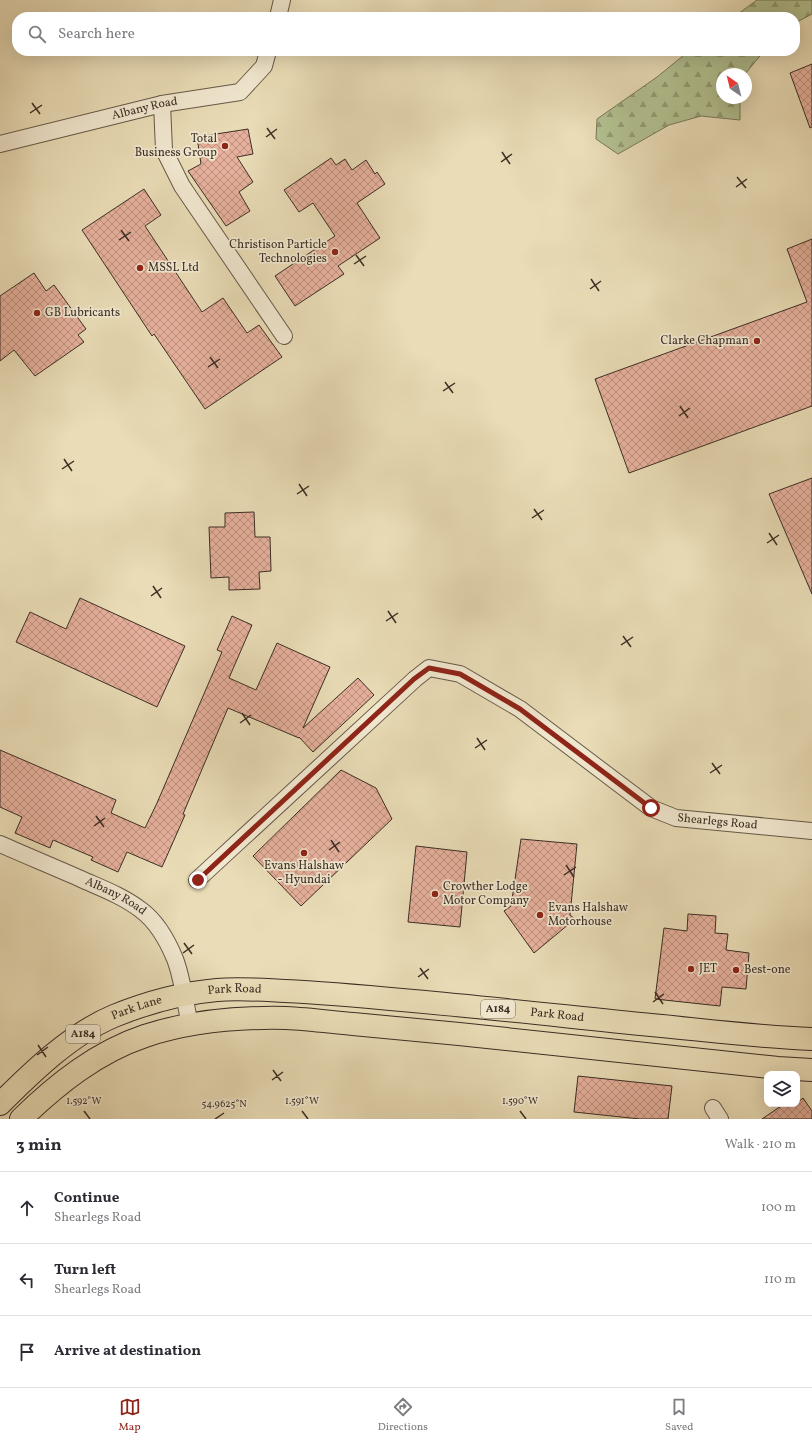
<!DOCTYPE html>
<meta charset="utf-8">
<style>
:root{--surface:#fff;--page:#f2f2f3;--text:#2b2b33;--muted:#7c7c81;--line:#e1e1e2;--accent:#8f2418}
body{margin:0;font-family:Vollkorn,serif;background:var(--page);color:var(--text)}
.controls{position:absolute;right:12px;bottom:12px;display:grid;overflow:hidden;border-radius:8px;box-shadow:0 4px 16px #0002}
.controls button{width:36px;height:36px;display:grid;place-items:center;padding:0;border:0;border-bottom:1px solid var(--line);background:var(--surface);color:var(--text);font:20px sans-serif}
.compass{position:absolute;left:716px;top:68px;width:36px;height:36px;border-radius:50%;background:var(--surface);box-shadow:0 4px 16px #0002;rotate:325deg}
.stop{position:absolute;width:12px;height:12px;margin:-9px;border:3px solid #8f2418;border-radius:50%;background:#fff}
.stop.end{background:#8f2418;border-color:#fff;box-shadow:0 1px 4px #0008}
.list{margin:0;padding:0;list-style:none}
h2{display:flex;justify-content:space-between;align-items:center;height:52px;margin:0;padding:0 16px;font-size:17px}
h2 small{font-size:13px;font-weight:400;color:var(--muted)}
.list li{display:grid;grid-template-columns:26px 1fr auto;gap:12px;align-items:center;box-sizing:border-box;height:72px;padding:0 16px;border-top:1px solid var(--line)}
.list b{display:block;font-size:15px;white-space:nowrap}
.list p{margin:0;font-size:13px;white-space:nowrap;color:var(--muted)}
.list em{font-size:13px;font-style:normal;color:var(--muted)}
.icon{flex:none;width:22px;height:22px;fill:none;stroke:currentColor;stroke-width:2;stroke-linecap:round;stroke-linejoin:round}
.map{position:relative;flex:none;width:812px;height:1119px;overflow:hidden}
.search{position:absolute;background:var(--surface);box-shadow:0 4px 16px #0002;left:12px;right:12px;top:12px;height:44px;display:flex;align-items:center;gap:10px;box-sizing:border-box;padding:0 14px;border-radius:16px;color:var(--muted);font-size:15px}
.sheet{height:268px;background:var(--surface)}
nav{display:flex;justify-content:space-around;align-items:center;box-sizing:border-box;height:56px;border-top:1px solid var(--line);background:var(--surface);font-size:11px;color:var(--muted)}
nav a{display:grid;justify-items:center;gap:2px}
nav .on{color:var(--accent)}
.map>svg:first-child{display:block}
.forest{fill:url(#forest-firs);stroke:#77785b}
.building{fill:url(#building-cross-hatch);stroke:#3b2e25}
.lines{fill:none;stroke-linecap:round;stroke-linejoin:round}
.minor-casing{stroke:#665a49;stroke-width:18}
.trunk-casing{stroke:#3b2e25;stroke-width:24}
.minor{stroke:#f1e8d0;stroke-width:16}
.trunk{stroke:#e9dcb6;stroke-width:22}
.route{stroke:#8f2418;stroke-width:5}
.ticks{fill:none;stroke:#3b2e25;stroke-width:1.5}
.poi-dot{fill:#8f2418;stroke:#f1e8d0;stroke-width:1.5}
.labels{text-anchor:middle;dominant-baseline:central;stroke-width:3.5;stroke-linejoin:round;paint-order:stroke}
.shield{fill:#f1e8d0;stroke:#726658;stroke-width:1}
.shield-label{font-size:11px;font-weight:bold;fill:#3b2e25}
.street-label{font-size:12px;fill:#3b2e25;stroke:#f1e8d0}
.poi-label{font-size:12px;fill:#3b2e25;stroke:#f1e8d0;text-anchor:start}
.ticks-label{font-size:10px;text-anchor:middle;fill:#3b2e25;stroke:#f1e8d0;stroke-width:3.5;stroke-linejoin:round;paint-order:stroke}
</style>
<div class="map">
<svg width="812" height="1119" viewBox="0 0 812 1119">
<defs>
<pattern id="forest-firs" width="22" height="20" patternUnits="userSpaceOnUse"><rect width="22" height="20" fill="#b3c191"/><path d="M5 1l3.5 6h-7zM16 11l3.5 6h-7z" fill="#939d76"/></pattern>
<pattern id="building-cross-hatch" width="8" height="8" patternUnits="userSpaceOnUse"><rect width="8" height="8" fill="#e6b09c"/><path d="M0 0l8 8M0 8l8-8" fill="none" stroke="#bc907f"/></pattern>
</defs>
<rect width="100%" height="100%" fill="#e9dcb6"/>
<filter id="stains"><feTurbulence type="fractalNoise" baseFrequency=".005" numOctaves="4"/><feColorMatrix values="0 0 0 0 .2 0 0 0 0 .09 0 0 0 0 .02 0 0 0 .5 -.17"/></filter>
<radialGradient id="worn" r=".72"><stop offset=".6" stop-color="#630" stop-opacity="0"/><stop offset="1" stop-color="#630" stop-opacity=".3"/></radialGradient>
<g class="forest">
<path d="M 757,0 L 812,0 L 812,14 L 795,23 L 795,17 L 734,17 Z"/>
<path d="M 689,51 L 764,51 L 745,74 L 722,74 L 722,98 L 740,98 L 740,120 L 701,116 L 669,125 L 618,154 L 596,139 L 597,119 L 657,77 Z"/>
</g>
<g class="building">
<path d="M 812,64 L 812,127 L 810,128 L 790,73 Z"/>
<path d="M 248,129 L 253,154 L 237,157 L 253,182 L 239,192 L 250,211 L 226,226 L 188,171 L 201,164 L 197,137 Z"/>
<path d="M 331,158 L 336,165 L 345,159 L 352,170 L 366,160 L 375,174 L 377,172 L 385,184 L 357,203 L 380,238 L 338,266 L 344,274 L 295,306 L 275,276 L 335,236 L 313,203 L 299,212 L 284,190 Z"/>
<path d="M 144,189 L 161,215 L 145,226 L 202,312 L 223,298 L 247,333 L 259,325 L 282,357 L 205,409 L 154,334 L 152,336 L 82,230 Z"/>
<path d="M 812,239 L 812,406 L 629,473 L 595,379 L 807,302 L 787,249 Z"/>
<path d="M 34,273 L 46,291 L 54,285 L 86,329 L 78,335 L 84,342 L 35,376 L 14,350 L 0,361 L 0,296 Z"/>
<path d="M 812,478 L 812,594 L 769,494 Z"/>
<path d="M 254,512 L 255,537 L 270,537 L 271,571 L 259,572 L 260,589 L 229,590 L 229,577 L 211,578 L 209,527 L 225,527 L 225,513 Z"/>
<path d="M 80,598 L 185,646 L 157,707 L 16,642 L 30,612 L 66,629 Z"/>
<path d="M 232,616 L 252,625 L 229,678 L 256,690 L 277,643 L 330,667 L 303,728 L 358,678 L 374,695 L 313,752 L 299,737 L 299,738 L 228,708 L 183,814 L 185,815 L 162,867 L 127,852 L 118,872 L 91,860 L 93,857 L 53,840 L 50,848 L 15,833 L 22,817 L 0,807 L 0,750 L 116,800 L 111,813 L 145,828 L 157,803 L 222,652 L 217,650 Z"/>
<path d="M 341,770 L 376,788 L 392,819 L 301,906 L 253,856 Z"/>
<path d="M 521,839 L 577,844 L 570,915 L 575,919 L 534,953 L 504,911 L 511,906 Z"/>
<path d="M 416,846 L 467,852 L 460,927 L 408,922 Z"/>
<path d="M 688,914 L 716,916 L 715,933 L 728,934 L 726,950 L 749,953 L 746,989 L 722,987 L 720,1006 L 655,999 L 664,928 L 687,931 Z"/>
<path d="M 578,1076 L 672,1086 L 668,1119 L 640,1119 L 574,1112 Z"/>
<path d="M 803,1098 L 812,1111 L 812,1119 L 762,1119 L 784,1104 L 797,1104 L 797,1103 Z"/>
</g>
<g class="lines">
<defs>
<g id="minor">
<path d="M 278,17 L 282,0"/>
<path d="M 162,104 L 164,150 L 182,186 L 284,336"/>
<path id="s1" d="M 0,144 L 162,104 L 240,92 L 264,66 L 268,51"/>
<path id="s2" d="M 0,844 C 27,856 54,867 81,879 C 101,888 123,896 141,910 C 156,921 168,942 175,959 C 183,980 185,1003 190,1025"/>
<path id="s3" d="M 197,880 L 415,679 L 429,668 L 460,674 L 520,709 L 651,808 L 676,818 L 812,831"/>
<path d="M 713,1108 L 720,1119"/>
</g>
<g id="trunk">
<path id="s4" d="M 0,1104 C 32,1072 71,1034 114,1016 C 146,1003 182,993 217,990 C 240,988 263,990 285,991 C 328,993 370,997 413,1001 C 492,1008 571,1017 651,1025 C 704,1030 758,1037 812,1039"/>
<path d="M 21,1119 C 57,1084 97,1052 145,1036 C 190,1021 239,1017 286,1018 C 308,1019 331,1022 353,1024 C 388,1027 424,1031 459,1034 C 566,1045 672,1057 778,1068 L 812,1070"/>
</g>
</defs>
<use href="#minor" class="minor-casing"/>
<use href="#trunk" class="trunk-casing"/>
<use href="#minor" class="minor"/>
<use href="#trunk" class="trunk"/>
</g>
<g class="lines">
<path class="route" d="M 198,880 L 414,679 L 429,668 L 460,674 L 520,709 L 651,808"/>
</g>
<path class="ticks" d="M 32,103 L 40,114M 30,113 L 42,105M 267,128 L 275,139M 266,137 L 277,129M 502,152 L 510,164M 501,162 L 512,154M 737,177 L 746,188M 736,187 L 747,179M 121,230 L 129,241M 119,240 L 131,232M 356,255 L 364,266M 354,264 L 366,256M 591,279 L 599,291M 590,289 L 601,281M 210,357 L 218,368M 208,367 L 220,359M 445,382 L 453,393M 443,391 L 455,383M 680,406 L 688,418M 679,416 L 690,408M 64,459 L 72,471M 62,469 L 74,461M 299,484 L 307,496M 297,494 L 309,486M 534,509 L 542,520M 532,518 L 544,510M 769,533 L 777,545M 767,543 L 779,535M 153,586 L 161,598M 151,596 L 162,588M 388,611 L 396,623M 386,621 L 398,613M 623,636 L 631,647M 621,645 L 633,637M 242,713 L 250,725M 240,723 L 251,715M 477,738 L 485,750M 475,748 L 487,740M 712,763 L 720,774M 710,773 L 722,765M 96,816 L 104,827M 94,826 L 105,818M 331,840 L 339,852M 329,850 L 340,842M 566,865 L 574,877M 564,875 L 576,867M 184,943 L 192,954M 183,953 L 194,945M 420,968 L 428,979M 418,977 L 429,969M 655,992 L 663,1004M 653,1002 L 664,994M 38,1045 L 46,1057M 37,1055 L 48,1047M 273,1070 L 281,1081M 272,1080 L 283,1072M 84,1111 L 90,1119M 302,1111 L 308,1119M 520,1111 L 526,1119M 215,1119 L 224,1113"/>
<g class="poi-dot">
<circle cx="225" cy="146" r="4"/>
<circle cx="335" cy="252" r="4"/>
<circle cx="140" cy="268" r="4"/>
<circle cx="37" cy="313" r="4"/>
<circle cx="757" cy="341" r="4"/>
<circle cx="304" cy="853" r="4"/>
<circle cx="435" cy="894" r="4"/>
<circle cx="540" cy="915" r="4"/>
<circle cx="691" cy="969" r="4"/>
<circle cx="736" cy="970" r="4"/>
</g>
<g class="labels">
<g class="shield">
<rect x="481" y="1000" width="34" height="18" rx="3"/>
<rect x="66" y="1025" width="34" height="18" rx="3"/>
</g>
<g class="shield-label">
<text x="498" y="1009">A184</text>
<text x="83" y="1034">A184</text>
</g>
<g class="street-label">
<text stroke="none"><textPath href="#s1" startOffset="149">Albany Road</textPath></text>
<text stroke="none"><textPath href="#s3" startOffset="648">Shearlegs Road</textPath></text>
<text stroke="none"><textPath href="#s2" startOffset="127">Albany Road</textPath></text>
<text stroke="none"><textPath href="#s4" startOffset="269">Park Road</textPath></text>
<text stroke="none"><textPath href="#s4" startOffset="169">Park Lane</textPath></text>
<text stroke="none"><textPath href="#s4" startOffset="593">Park Road</textPath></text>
</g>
<g class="poi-label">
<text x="217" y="139" text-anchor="end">Total<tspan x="217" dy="14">Business Group</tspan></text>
<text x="327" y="245" text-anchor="end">Christison Particle<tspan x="327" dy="14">Technologies</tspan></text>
<text x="148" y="268">MSSL Ltd</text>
<text x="45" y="313">GB Lubricants</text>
<text x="749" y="341" text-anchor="end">Clarke Chapman</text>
<text x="304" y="866" text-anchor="middle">Evans Halshaw<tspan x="304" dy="14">- Hyundai</tspan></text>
<text x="443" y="887">Crowther Lodge<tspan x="443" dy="14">Motor Company</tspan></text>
<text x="548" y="908">Evans Halshaw<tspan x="548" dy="14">Motorhouse</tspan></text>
<text x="699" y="969">JET</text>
<text x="744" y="970">Best-one</text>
</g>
</g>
<g class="ticks-label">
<text x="84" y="1104">1.592°W</text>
<text x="302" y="1104">1.591°W</text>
<text x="520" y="1104">1.590°W</text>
<text x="224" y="1107">54.9625°N</text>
</g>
<rect width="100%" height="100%" filter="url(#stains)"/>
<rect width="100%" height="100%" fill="url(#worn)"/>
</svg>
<div class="controls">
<button><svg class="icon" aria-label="layers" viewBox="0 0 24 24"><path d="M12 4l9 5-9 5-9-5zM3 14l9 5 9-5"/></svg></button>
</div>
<svg class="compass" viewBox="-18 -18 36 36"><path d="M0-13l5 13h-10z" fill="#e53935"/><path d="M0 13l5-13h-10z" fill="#7c7c81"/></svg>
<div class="stop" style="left:651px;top:808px"></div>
<div class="stop end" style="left:198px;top:880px"></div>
<div class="search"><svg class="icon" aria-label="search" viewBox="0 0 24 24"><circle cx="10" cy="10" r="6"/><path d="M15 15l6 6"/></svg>Search here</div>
</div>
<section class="sheet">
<h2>3 min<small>Walk · 210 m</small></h2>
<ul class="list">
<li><svg class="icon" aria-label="ahead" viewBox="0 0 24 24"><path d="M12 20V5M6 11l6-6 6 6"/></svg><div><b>Continue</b><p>Shearlegs Road</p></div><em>100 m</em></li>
<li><svg class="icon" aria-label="left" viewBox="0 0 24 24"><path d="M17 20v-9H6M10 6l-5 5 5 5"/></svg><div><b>Turn left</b><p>Shearlegs Road</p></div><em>110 m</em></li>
<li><svg class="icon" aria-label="arrive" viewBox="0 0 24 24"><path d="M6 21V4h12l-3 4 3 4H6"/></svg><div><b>Arrive at destination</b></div></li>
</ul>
</section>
<nav>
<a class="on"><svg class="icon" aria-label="map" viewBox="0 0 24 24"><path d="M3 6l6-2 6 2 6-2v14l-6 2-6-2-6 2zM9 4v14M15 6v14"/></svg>Map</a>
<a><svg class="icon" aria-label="directions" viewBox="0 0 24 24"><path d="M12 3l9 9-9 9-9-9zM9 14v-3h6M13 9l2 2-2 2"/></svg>Directions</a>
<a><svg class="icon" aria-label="saved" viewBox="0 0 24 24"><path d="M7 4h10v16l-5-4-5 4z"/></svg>Saved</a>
</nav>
